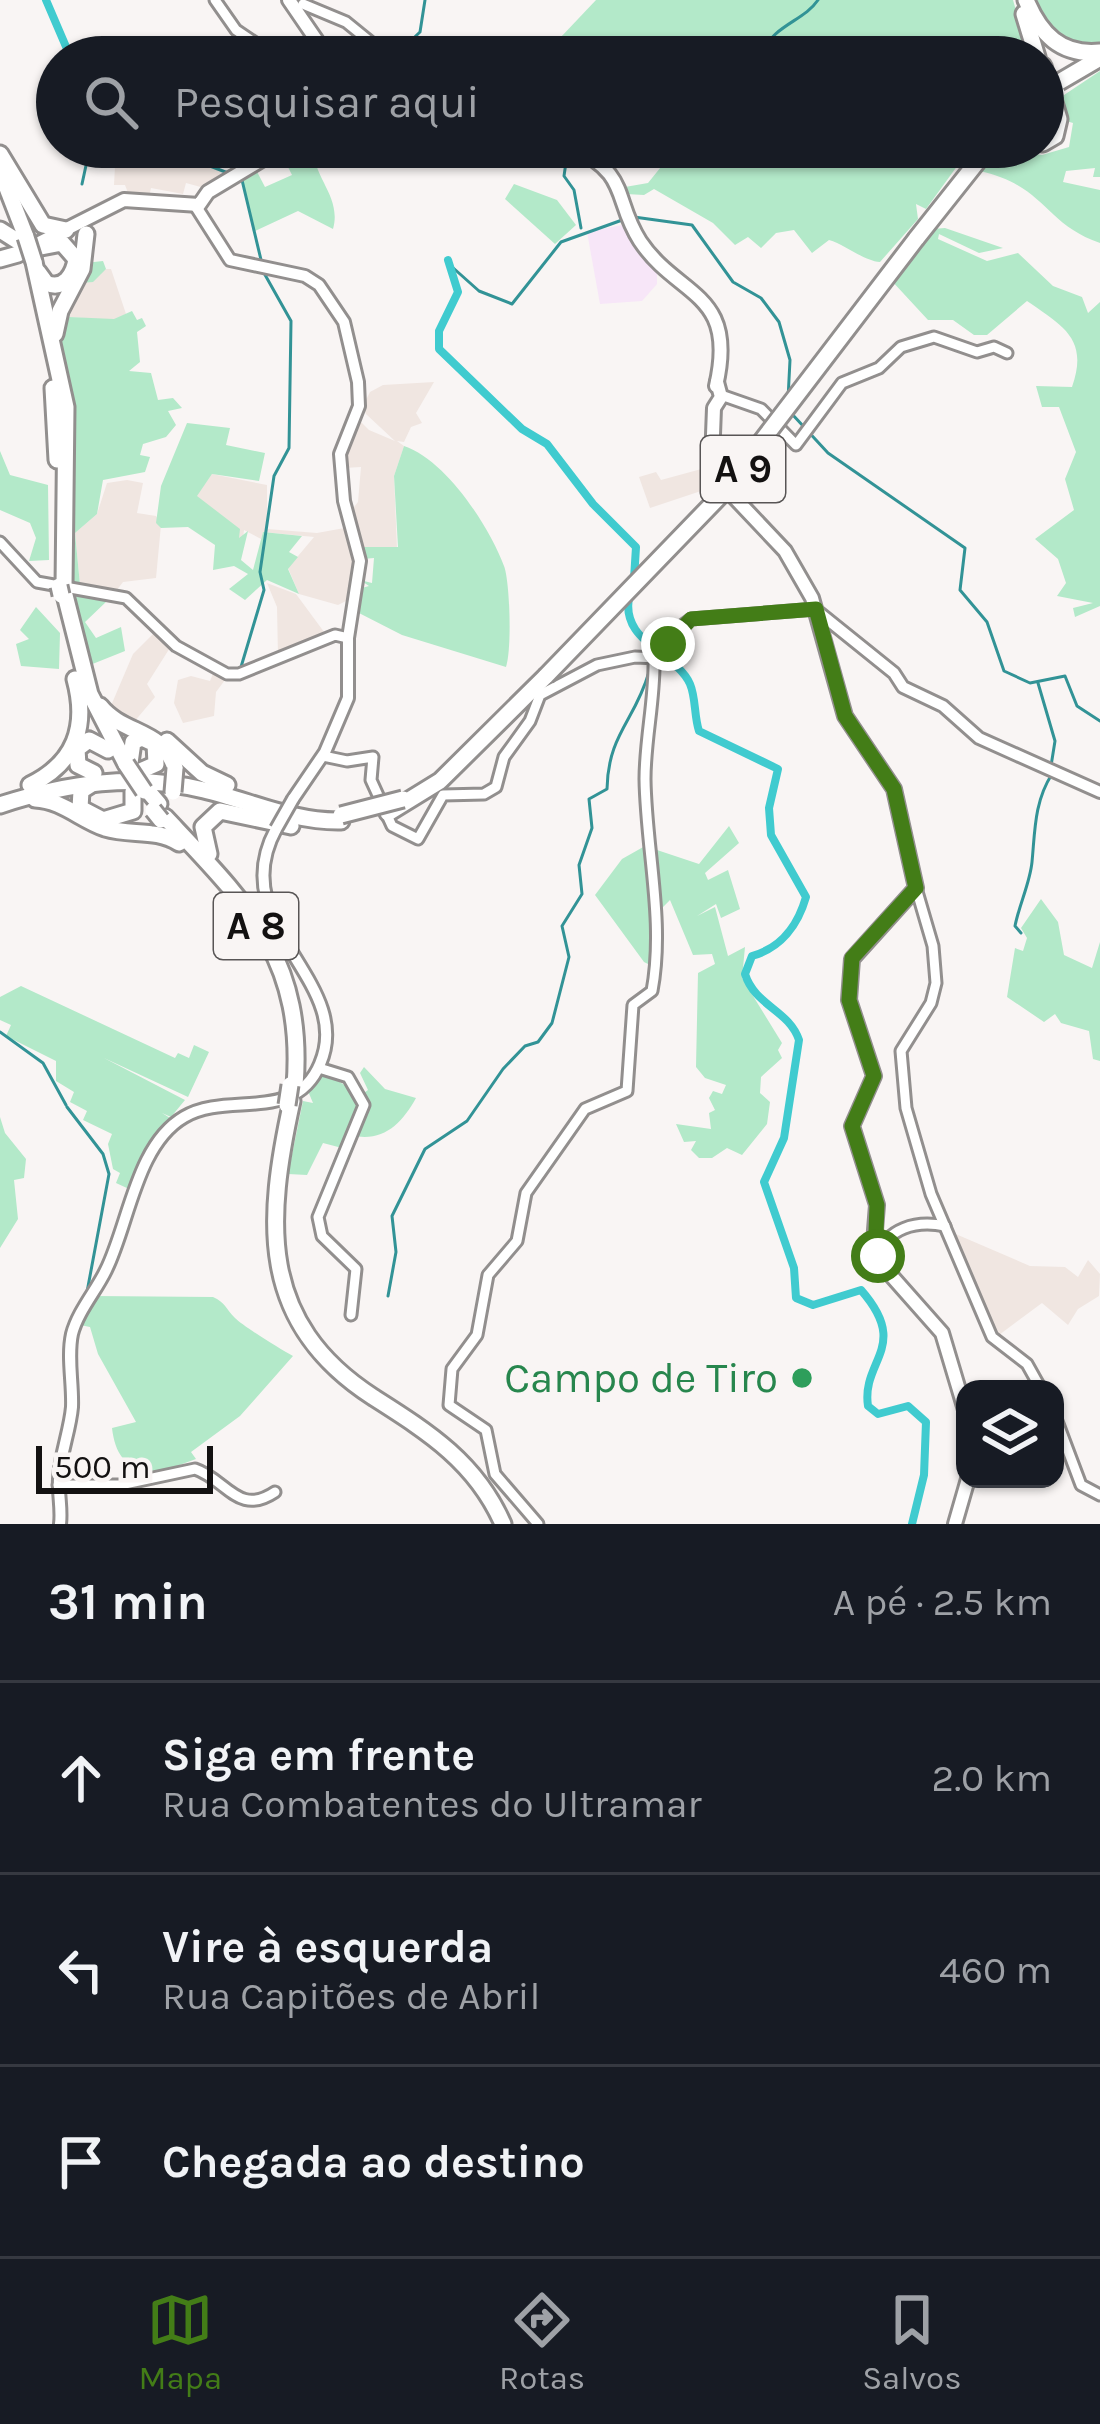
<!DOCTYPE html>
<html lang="pt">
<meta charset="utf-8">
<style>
:root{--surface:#171b24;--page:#20242c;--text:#f1f3f6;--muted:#9ea1a6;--line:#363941;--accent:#437d17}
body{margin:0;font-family:Karla,sans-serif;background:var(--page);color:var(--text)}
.controls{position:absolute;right:36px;bottom:36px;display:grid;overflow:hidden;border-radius:24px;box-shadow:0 3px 9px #0004}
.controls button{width:108px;height:108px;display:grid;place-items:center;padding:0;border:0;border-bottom:3px solid var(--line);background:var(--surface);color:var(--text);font:60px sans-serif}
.scale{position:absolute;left:36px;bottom:30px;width:177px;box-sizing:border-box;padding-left:12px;border:6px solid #131111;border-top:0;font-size:33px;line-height:42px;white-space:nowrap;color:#131111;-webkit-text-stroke:9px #f9f5f4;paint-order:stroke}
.stop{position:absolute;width:36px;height:36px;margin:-27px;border:9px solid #437d17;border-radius:50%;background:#fff}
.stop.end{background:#437d17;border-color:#fff;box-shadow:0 3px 12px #0008}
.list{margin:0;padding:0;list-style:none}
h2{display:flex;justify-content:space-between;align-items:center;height:156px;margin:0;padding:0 48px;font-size:51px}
h2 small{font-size:39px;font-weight:400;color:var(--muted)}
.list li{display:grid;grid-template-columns:78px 1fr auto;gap:36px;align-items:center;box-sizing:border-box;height:192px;padding:0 48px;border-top:3px solid var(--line)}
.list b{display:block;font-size:45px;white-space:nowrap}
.list p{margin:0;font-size:39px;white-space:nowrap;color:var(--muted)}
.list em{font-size:39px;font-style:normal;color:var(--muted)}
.icon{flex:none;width:66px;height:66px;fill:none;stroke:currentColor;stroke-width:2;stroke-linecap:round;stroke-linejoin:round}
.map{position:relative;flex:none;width:1100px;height:1524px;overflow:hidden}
.search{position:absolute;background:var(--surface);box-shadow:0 3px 9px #0004;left:36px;right:36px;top:36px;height:132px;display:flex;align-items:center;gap:30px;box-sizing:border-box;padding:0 42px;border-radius:66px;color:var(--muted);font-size:45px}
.sheet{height:732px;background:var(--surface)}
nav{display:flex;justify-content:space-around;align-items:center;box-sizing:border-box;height:168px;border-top:3px solid var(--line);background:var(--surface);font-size:33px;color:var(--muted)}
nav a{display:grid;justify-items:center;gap:6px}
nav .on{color:var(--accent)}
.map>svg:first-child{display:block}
.built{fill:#f0e6e1}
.education{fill:#f7e6f8}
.green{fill:#b3e9c9}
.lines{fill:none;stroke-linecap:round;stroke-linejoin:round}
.stream{stroke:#329396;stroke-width:3}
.river{stroke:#40cbcf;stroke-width:8}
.tertiary-casing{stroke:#928f8e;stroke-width:15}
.secondary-casing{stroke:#928f8e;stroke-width:16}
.primary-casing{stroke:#928f8e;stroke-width:18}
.motorway-casing{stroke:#928f8e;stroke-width:21}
.tertiary{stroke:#fff;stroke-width:9}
.secondary{stroke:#fff;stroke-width:10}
.primary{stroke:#fff;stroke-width:12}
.motorway{stroke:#fff;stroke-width:15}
.secondary-bridge-casing{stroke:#928f8e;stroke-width:16;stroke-linecap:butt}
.motorway-bridge-casing{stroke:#928f8e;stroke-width:21;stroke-linecap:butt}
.secondary-bridge{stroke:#fff;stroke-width:10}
.motorway-bridge{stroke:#fff;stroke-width:15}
.route{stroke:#437d17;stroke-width:15}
.leisure-dot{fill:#2e9e5b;stroke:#f9f5f4;stroke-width:4.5}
.labels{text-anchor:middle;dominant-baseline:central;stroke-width:9;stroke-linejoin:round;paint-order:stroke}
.shield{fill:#f9f5f4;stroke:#585555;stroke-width:3}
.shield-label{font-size:39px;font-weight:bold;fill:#131111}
.leisure-label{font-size:42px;fill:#27864d;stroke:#f9f5f4;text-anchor:end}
</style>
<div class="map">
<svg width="1100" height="1524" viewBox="0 0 1100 1524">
<rect width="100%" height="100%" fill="#f9f5f4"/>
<g class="built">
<path d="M 116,147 L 159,147 L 227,174 L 208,189 L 186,183 L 183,194 L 151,188 L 148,201 L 130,198 L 125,185 L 114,185 Z"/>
<path d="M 106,269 L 111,269 L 126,314 L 114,320 L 69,317 L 80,282 Z"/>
<path d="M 434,382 L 416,413 L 422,423 L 411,427 L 404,442 L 397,441 L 404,446 L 394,476 L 397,548 L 361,547 L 351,511 L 358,502 L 361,467 L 344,468 L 344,451 L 357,418 L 369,430 L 395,441 L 366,414 L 363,406 L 370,392 L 383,385 Z"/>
<path d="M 705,468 L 719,485 L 650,508 L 639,477 L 656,472 L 661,480 Z"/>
<path d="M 212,474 L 267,485 L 267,529 L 317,533 L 350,527 L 356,544 L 352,598 L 338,605 L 299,594 L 288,568 L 314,537 L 263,532 L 261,539 L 244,530 L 243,539 L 238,538 L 239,529 L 196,496 Z"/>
<path d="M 127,480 L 143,483 L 137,513 L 156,516 L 161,525 L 156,578 L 123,582 L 113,595 L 80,585 L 75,533 L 97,514 L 107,483 Z"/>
<path d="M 267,583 L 296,594 L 327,636 L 278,657 L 277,607 Z"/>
<path d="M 157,630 L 173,643 L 147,684 L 155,697 L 134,722 L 110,708 L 133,654 Z"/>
<path d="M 215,669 L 228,676 L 216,692 L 214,716 L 183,723 L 174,703 L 178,680 L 191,676 L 210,681 Z"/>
<path d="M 951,1232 L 1030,1266 L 1065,1267 L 1078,1277 L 1088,1260 L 1100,1274 L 1099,1296 L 1078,1309 L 1068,1325 L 1042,1303 L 995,1338 Z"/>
</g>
<path class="education" d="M 632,223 L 657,264 L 657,284 L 642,301 L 600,304 L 587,232 Z"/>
<g class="green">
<path d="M 596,0 L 1013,0 L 1029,57 L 542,57 Z"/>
<path d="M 1031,0 L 1100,0 L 1100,49 C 1062,48 1050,30 1031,0 Z"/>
<path d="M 1100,71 L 1100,177 L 1093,177 L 1095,168 L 1066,171 L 1063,182 L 1100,190 L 1100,243 C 1044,224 1046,186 980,171 L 1007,149 L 1042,155 L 1069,147 L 1073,123 L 1063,120 L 1058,99 Z"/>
<path d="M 289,147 L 313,147 C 313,178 342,197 333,229 L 298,211 L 253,232 L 241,174 L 254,166 L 265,187 L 292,175 L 281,153 Z"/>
<path d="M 579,147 L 637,147 L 630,166 L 614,155 L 603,163 L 625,187 L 648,183 L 673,152 L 656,147 L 971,147 L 926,209 L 916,204 L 918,219 L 880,262 C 864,261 846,245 829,240 L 812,253 L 794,230 L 776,233 L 761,248 L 748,237 L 735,245 L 713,223 L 654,189 L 644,195 L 626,194 Z"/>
<path d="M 514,184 L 557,200 L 576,225 L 555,244 L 505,199 Z"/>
<path d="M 945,228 L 1003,248 L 979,253 L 939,234 L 938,239 L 987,261 L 1018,253 L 1053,286 L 1082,297 L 1088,313 L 1100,302 L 1100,606 L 1075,617 L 1073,608 L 1093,603 L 1057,596 L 1066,583 L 1058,559 L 1035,539 L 1074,510 L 1065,479 L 1076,452 L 1059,407 L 1042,407 L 1036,386 L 1072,387 C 1089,339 1063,326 1027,301 L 987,335 L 974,335 L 953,320 L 928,320 L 891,280 L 932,229 Z"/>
<path d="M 103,261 L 106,269 L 93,282 L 80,283 L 69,317 L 114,319 L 132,311 L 137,320 L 142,318 L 146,326 L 137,332 L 140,362 L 129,371 L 151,373 L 158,400 L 173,398 L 182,408 L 168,411 L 176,425 L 166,437 L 143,444 L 140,455 L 150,457 L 145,472 L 103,480 L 97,514 L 75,533 L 80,585 L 106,592 L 68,588 L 71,528 L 65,552 C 65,504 76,457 75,411 C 75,378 52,359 58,323 C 62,300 77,284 85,263 Z"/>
<path d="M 187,423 L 230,428 L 226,445 L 265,453 L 259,481 L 212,474 L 197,496 L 240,529 L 239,538 L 248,531 L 241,560 L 253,570 L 263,532 L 302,536 L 289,552 L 298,557 L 288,569 L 299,594 L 267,580 L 245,600 L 229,589 L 248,574 L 234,566 L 213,570 L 215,545 L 188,527 L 161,528 L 156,523 L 161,486 Z"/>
<path d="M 404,446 C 446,460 489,526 504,566 C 510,581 512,650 506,667 L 402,635 L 357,612 L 358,589 L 369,586 L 360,580 L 372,583 L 374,558 L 363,559 L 361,547 L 398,547 L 394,476 Z"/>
<path d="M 0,451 L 10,475 L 48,485 L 49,560 L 29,561 L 36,538 L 30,523 L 0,510 Z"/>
<path d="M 71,592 L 107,601 L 85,622 L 96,638 L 121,627 L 125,651 L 90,665 Z"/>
<path d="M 36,607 L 60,633 L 59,669 L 21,666 L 16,644 L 29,639 L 20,630 Z"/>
<path d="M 729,826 L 739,843 L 705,873 L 708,880 L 728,870 L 740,909 L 721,918 L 716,904 L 697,916 L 715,907 L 728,956 L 745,947 L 742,978 L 782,1043 L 778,1050 L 782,1058 L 761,1077 L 760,1093 L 770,1102 L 767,1124 L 742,1155 L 727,1148 L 712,1158 L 699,1158 L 691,1150 L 696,1141 L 684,1142 L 676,1124 L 711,1129 L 709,1113 L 715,1110 L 709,1098 L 713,1091 L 722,1094 L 726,1085 L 705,1078 L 696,1067 L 698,973 L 715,964 L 712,954 L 693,955 L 670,900 L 658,912 L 661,949 L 654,967 L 644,962 L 595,895 L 622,859 L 645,846 L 699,864 Z"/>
<path d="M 1041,899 L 1058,922 L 1064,955 L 1092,968 L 1100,942 L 1100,1061 L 1093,1059 L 1089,1031 L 1061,1023 L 1055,1014 L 1044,1022 L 1007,997 L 1015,948 L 1023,951 L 1027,938 L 1021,928 Z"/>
<path d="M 21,986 L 175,1058 L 178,1053 L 189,1058 L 194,1045 L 209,1052 L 188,1097 L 104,1058 L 185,1100 L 171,1117 L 162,1113 L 170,1118 L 143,1155 L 129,1189 L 116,1183 L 120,1173 L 113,1169 L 108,1144 L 112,1134 L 83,1120 L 87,1111 L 70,1102 L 74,1092 L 56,1081 L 56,1061 L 6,1036 L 11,1025 L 0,1020 L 0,997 Z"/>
<path d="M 364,1067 L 385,1089 L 416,1098 C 401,1125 382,1143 350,1135 L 342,1148 L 323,1143 L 307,1175 L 288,1174 L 303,1101 L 313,1103 L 308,1091 L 323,1072 L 361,1095 L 368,1090 L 360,1073 Z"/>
<path d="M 0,1117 L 5,1133 L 26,1159 L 24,1178 L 14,1180 L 18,1219 L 0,1248 Z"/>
<path d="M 94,1296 L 213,1297 C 225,1302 226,1309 235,1318 C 243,1326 280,1349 293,1356 L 240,1416 L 191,1452 L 196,1459 L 149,1476 C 125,1466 115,1454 112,1428 L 136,1422 L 98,1354 L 90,1327 L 80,1325 Z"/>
</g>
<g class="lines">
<g class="stream">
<path d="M 892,44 L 894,57"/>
<path d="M 760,54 C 775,24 804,21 818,0"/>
<path d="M 814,56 L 815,57"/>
<path d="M 394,57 L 420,32 L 425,0"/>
<path d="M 161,147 L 228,173"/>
<path d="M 222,147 L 237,168"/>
<path d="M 568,149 L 564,176 L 574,190 L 581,228"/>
<path d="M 242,180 L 262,264"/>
<path d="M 82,184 L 90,147"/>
<path d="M 634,217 L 692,225 L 733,282 L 761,298 L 779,322 L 790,360 L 788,399"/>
<path d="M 451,266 L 479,291 L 512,304 L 561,242 L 625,219"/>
<path d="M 792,414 L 828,453 L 965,548 L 960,590 L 987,622 L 1004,671 L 1030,683 L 1065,676 L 1077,706 L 1100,721"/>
<path d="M 241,667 L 264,590 L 260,572 L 274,476 L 289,448 L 291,321 L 264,273"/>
<path d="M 1038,683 L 1055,741 L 1051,766"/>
<path d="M 1021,933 L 1015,926 C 1019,905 1030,883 1032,862 C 1035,832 1034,802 1052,774"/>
<path d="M 0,1032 L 43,1063 L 66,1105"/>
<path d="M 67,1107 L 103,1154 L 109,1174 L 87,1292"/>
<path d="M 388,1296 L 396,1252 L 392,1216 L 425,1149 L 467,1121 L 503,1069 L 525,1046 L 538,1042 L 552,1023 L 569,957 L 562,926 L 582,894 L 579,865 L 592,828 L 589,799 L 607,789 C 608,734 635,721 649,672"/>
</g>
<g class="river">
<path d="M 46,0 L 67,49 L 77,57"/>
<path d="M 448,260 L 458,292 L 439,331 L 439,349 L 522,429 L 547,444 L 593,504 L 636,547 L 634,579"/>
<path d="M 630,593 C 617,642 676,652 690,684 C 696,698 694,716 699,731 L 778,769 L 769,808 L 771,835 L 806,897 C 798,925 781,948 752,956 L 745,974 C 755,1006 789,1010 799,1040 L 784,1138 L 764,1182 L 794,1268 L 796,1298 L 813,1305 L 861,1290 C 911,1347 861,1360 868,1406 L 878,1414 L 908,1406 L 926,1422 L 924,1475 L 912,1524"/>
</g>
<defs>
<g id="tertiary">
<path d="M 215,0 L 236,30 L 276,57"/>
<path d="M 303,4 L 346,22 L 389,57"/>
<path d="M 721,395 L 761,409 L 796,445 L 842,383 L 879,368 L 901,347 L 934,337 L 977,352 L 994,347 L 1007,353"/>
<path d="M 0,542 L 37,582 L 126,598 L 176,646 L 227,674 L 239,674 L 335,635 L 348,638"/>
<path d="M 323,756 L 347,761 L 373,757 L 371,780 L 392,826 L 418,839 L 443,795 L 484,794 L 496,787 L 504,757 L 530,721 L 540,695 L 597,665 L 635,657 L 658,658 L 675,631 L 691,619 L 816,609"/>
<path d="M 916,888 L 933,946 L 936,983 L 931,1003 L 901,1051 L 906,1108 L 931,1194 L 992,1337 L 1027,1364 L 1041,1389"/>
<path d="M 319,1068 L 348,1077 L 364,1105 L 318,1217 L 322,1236 L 356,1269 L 351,1315"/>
<path d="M 877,1257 C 887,1228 916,1220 945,1226"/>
<path d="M 1055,1416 L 1081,1485 L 1100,1495"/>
<path d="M 58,1485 L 120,1485 L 195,1469 C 226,1479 238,1517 275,1492"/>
<path d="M 538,1524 L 495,1474 L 486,1430 L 449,1405 L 452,1369 L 477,1335 L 488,1275 L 517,1241 L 526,1193 L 585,1109 L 627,1091 L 633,1005 L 652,991 C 665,921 646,850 645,779 C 645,739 655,699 654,659"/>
</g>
<g id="secondary">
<path d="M 195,205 L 230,260 L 305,276 L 319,285 L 344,322 L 358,382 L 359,406 L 340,454 L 344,501 L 360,561 L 348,638 L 348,698 L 325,752 L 293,799"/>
<path d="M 817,611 L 894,673 L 903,687 L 943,706 L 979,738 L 1100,792"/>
<path d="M 60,1524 C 62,1509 58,1494 59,1479 C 60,1454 70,1431 72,1407 C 73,1383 67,1357 72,1334 C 78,1311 96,1291 106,1270 C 129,1224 136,1145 184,1117 C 228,1091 295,1124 320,1064 C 356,981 223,926 276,829"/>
</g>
<g id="primary">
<path d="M 289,0 L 328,57"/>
<path d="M 572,147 C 631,175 613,199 640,241 C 678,298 738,291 716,386"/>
<path d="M 33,246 L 124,200 L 199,205 L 208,192 L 283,147"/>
<path d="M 717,382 L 721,397 L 714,408 L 712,461 L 734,497 L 785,551 L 812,598 L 845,716 L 894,789 L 916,888 L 852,959 L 849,1000 L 874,1076 L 852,1126 L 877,1205 L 873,1255 L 942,1333 L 965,1410"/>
<path d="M 955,1524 L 968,1479"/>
</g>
<g id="motorway">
<path d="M 1026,0 C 1040,34 1061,56 1100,52"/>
<path d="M 1024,14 L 1037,57"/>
<path d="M 1043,66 L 1059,119 L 1055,136 L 1043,143"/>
<path d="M 1054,85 L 1100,58"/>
<path d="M 0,154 L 43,225 L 66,230"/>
<path d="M 0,170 L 26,237"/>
<path d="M 0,230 L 19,242"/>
<path d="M 916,239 L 989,147"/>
<path d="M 36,248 L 62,243 L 76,259 C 74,274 64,291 46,283 L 38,272"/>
<path d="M 0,259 L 18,254"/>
<path d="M 34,262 L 66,407 L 64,586"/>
<path d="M 55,334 L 60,311 L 82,269 L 86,234"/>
<path d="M 53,388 L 57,460"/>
<path d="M 65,595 L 90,694 L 126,764"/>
<path d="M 100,706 C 123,735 163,729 175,768"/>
<path d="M 167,741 L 202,773 L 227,785"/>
<path d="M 130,763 L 133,742 L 142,738 L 155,744 L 156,764 L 138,772"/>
<path d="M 94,773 L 78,765 L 77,749 L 89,740 L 108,750"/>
<path d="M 92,784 L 81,791 L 80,808 L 103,820 L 133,811 L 133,791"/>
<path d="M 30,785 C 75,763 88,727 75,679"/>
<path d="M 148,791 L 159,804"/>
<path d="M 35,799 C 62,800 81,820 105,828 C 131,836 155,828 179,843"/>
<path d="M 0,805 C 67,783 135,773 204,790 C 250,801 293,822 341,821"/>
<path d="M 388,813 L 440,781 L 546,676"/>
<path d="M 165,817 C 246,903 305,958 295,1086"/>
<path d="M 209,854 L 203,827 L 220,811 L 291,826"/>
<path d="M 292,1101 C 266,1220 257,1322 373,1397 C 428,1432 476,1462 503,1524"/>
</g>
</defs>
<use href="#tertiary" class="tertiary-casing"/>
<use href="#secondary" class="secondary-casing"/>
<use href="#primary" class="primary-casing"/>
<use href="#motorway" class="motorway-casing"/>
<use href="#tertiary" class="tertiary"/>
<use href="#secondary" class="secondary"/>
<use href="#primary" class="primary"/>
<use href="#motorway" class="motorway"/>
<defs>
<path id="secondary-bridge" d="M 276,829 L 293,799"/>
<g id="motorway-bridge">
<path d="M 1043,104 L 1057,93"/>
<path d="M 26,237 L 34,262"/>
<path d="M 59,586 L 61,595"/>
<path d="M 546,676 L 719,497 L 916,239"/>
<path d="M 126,764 L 144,791"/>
<path d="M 173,792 L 175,768"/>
<path d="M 153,810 L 161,820"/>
<path d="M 341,815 L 403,799"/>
<path d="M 287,1105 L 290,1085"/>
</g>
</defs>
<use href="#secondary-bridge" class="secondary-bridge-casing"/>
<use href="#motorway-bridge" class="motorway-bridge-casing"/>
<use href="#secondary-bridge" class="secondary-bridge"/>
<use href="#motorway-bridge" class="motorway-bridge"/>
</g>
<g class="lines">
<path class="route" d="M 668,644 L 691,619 L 816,609 L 845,716 L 894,789 L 916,888 L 852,958 L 849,1000 L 874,1076 L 852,1126 L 877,1205 L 875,1259 L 878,1256"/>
</g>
<circle class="leisure-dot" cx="802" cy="1378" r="12"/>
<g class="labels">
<g class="shield">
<rect x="701" y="436" width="84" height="66" rx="9"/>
<rect x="214" y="893" width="84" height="66" rx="9"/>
</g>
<g class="shield-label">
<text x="743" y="469">A 9</text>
<text x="256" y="926">A 8</text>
</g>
<g class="leisure-label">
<text x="778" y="1378">Campo de Tiro</text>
</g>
</g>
</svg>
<div class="controls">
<button><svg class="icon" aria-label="layers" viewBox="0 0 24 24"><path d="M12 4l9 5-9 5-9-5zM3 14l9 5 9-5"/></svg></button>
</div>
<div class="scale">500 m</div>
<div class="stop" style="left:878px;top:1256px"></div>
<div class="stop end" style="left:668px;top:644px"></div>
<div class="search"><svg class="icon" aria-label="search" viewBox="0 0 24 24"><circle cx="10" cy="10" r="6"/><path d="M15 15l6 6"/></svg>Pesquisar aqui</div>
</div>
<section class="sheet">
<h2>31 min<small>A pé · 2.5 km</small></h2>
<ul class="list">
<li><svg class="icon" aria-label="ahead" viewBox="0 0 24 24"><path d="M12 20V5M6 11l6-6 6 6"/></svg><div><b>Siga em frente</b><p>Rua Combatentes do Ultramar</p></div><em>2.0 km</em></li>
<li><svg class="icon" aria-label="left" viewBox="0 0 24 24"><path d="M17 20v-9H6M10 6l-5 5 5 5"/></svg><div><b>Vire à esquerda</b><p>Rua Capitões de Abril</p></div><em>460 m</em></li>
<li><svg class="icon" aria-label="arrive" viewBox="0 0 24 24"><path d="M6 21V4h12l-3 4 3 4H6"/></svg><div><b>Chegada ao destino</b></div></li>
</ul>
</section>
<nav>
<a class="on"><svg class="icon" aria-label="map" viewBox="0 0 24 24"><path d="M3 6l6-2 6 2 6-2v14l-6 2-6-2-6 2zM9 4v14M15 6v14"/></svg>Mapa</a>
<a><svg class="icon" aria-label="directions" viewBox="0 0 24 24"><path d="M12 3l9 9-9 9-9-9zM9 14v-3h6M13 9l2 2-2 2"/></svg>Rotas</a>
<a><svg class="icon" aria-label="saved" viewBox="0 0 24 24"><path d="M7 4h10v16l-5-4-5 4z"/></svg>Salvos</a>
</nav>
